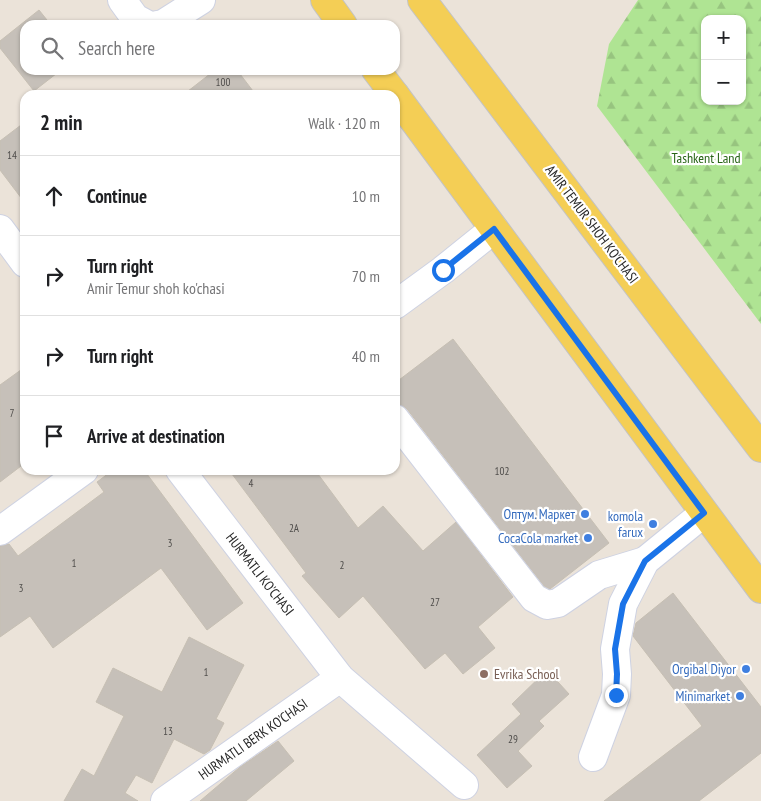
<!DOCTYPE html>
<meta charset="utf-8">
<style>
:root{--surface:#fff;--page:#f6f6f6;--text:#202124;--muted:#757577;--line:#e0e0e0}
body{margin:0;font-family:"PT Sans Narrow",sans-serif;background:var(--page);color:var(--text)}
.controls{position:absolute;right:15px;top:15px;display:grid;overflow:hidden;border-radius:10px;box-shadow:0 1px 4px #0004}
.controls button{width:45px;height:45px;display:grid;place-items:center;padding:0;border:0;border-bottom:1px solid var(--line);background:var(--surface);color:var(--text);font:25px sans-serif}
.stop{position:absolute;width:15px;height:15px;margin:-11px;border:4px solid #1a73e8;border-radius:50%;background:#fff}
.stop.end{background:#1a73e8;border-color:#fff;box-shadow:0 1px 5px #0008}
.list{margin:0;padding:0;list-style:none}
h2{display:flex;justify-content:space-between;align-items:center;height:65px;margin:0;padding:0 20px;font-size:21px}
h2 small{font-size:16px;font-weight:400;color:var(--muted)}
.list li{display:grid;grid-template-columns:32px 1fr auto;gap:15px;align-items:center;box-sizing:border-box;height:80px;padding:0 20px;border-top:1px solid var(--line)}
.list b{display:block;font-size:19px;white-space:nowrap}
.list p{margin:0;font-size:16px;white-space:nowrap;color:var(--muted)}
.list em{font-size:16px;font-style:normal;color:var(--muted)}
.icon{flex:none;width:28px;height:28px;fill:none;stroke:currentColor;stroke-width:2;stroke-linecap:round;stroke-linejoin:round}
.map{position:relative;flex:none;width:761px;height:801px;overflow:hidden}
.search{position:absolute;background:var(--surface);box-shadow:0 1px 4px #0004;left:20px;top:20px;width:380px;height:55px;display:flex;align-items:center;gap:12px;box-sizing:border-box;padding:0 18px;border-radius:15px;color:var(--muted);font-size:19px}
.panel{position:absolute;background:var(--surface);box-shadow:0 1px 4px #0004;left:20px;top:90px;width:380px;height:385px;border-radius:15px}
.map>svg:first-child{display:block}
.forest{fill:url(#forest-firs);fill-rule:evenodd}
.building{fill:#c6c0b9;stroke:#c6bfb3}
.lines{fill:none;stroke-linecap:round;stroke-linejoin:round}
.minor-casing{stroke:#ced2e2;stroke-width:30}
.major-casing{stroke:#c3c3c3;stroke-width:30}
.minor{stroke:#fff;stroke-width:28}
.major{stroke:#f4ce55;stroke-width:28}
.route{stroke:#1a73e8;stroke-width:6}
.shop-dot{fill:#3f7fe0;stroke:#fff;stroke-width:2}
.education-dot{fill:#8d6e63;stroke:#fff;stroke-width:2}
.labels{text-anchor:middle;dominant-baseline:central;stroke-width:4.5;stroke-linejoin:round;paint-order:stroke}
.number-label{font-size:11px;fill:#504e4c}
.park-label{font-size:14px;fill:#286517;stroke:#fff}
.street-label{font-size:14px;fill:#282828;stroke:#fff}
.shop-label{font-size:14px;fill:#366cbe;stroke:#fff;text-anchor:end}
.education-label{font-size:14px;fill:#785e54;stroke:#fff;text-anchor:start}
</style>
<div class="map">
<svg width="761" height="801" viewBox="0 0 761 801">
<defs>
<pattern id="forest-firs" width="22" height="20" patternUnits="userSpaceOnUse" patternTransform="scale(1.25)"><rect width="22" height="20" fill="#afe493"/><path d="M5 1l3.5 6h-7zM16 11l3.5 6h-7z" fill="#97c47f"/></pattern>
</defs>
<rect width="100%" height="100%" fill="#ebe3d9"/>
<path class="forest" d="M 638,0 L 761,0 L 761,324 L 597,106 L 609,44 ZM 705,19 L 742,19 L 742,101 L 705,101 Z"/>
<g class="building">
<path d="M 39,10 L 51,25 L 25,25 L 25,70 L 61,70 L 34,91 L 0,48 L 0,41 Z"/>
<path d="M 215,70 L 237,70 L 256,95 L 183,95 Z"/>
<path d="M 25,122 L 25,203 L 0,170 L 0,141 Z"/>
<path d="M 453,339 L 609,543 L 550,589 L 544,586 L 407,409 L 399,404 L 395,399 L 395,383 Z"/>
<path d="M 25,367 L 25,463 L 0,482 L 0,385 Z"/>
<path d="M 113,470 L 144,470 L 243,603 L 207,630 L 161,568 L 53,648 L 30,616 L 0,637 L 0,546 L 9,544 L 18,556 L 104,492 L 97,482 Z"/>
<path d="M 229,470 L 315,470 L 358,528 L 383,506 L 423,551 L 456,522 L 513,597 L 478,627 L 495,648 L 463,674 L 445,653 L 425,669 L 363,596 L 339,618 L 302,576 L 306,573 Z"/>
<path d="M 673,593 L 761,707 L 761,753 L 699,801 L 604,801 L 702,726 L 633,636 L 636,623 Z"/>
<path d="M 189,637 L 244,665 L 216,719 L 224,723 L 210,750 L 204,754 L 174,739 L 152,783 L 136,775 L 125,793 L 138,801 L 64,801 L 82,769 L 94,776 L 124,716 L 96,702 L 113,668 L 162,692 Z"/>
<path d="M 547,670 L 569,694 L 539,721 L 544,726 L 518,751 L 532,766 L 507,788 L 477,755 L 521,714 L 512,704 Z"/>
<path d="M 278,741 L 294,761 L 246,801 L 200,801 L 240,767 Z"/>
</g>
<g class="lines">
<defs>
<g id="minor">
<path d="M 122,0 L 135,18 L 148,25"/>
<path d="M 157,25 L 163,24 L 201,0"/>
<path d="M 0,229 L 25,263"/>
<path d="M 395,305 L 443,270 L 494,229"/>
<path d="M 395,419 L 534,598 L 547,605 L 558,603 L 599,575 L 645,561"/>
<path d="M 180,470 L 340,678 L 464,785"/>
<path d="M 0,531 L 84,470"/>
<path d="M 593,757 L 616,695 L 617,674 L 615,649 L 623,604 L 645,561 L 704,513"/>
<path d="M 165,801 L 340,678"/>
</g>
<g id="major">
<path d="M 325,0 L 343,25"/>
<path d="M 422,0 L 761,448"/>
<path d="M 376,70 L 395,95"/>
<path d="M 395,95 L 761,589"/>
</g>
</defs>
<use href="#minor" class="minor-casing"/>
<use href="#major" class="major-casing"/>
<use href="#minor" class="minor"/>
<use href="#major" class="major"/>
</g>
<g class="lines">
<path class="route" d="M 443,270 L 494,229 L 704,513 L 645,561 L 623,604 L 615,649 L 617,674 L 616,695"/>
</g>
<g class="shop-dot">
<circle cx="585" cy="514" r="5"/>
<circle cx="653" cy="524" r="5"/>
<circle cx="588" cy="538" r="5"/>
<circle cx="746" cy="669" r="5"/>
<circle cx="740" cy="696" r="5"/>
</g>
<circle class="education-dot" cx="484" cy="674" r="5"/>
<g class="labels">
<g class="number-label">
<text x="223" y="82">100</text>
<text x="12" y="155">14</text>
<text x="12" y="413">7</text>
<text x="502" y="471">102</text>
<text x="251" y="483">4</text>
<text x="294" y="528">2А</text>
<text x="170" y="543">3</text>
<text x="74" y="563">1</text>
<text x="342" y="565">2</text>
<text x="21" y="588">3</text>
<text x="435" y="602">27</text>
<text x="206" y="672">1</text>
<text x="168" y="731">13</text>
<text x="513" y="739">29</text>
</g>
<g class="park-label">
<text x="706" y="158">Tashkent Land</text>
</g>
<g class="street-label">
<text transform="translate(592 224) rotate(53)">AMIR TEMUR SHOH KO'CHASI</text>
<text transform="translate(260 574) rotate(52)">HURMATLI KO'CHASI</text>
<text transform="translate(253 739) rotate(-35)">HURMATLI BERK KO'CHASI</text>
</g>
<g class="shop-label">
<text x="575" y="514">Оптум. Маркет</text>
<text x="643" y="516">komola<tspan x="643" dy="16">farux</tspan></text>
<text x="578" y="538">CocaCola market</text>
<text x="736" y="669">Orgibal Diyor</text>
<text x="730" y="696">Minimarket</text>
</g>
<g class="education-label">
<text x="494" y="674">Evrika School</text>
</g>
</g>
</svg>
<div class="controls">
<button>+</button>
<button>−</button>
</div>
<div class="stop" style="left:443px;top:270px"></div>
<div class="stop end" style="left:616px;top:695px"></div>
<div class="search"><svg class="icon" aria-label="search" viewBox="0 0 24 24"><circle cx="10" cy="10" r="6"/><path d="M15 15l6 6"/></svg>Search here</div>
<section class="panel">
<h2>2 min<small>Walk · 120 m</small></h2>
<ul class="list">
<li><svg class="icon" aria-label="ahead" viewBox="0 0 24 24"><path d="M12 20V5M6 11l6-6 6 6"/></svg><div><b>Continue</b></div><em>10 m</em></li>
<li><svg class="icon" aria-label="right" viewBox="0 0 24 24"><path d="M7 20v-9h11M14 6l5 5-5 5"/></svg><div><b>Turn right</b><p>Amir Temur shoh ko'chasi</p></div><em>70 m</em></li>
<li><svg class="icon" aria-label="right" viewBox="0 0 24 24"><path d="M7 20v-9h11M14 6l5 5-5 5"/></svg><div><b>Turn right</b></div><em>40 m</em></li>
<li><svg class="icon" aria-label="arrive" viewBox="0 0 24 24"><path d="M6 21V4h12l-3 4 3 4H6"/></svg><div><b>Arrive at destination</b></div></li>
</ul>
</section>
</div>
